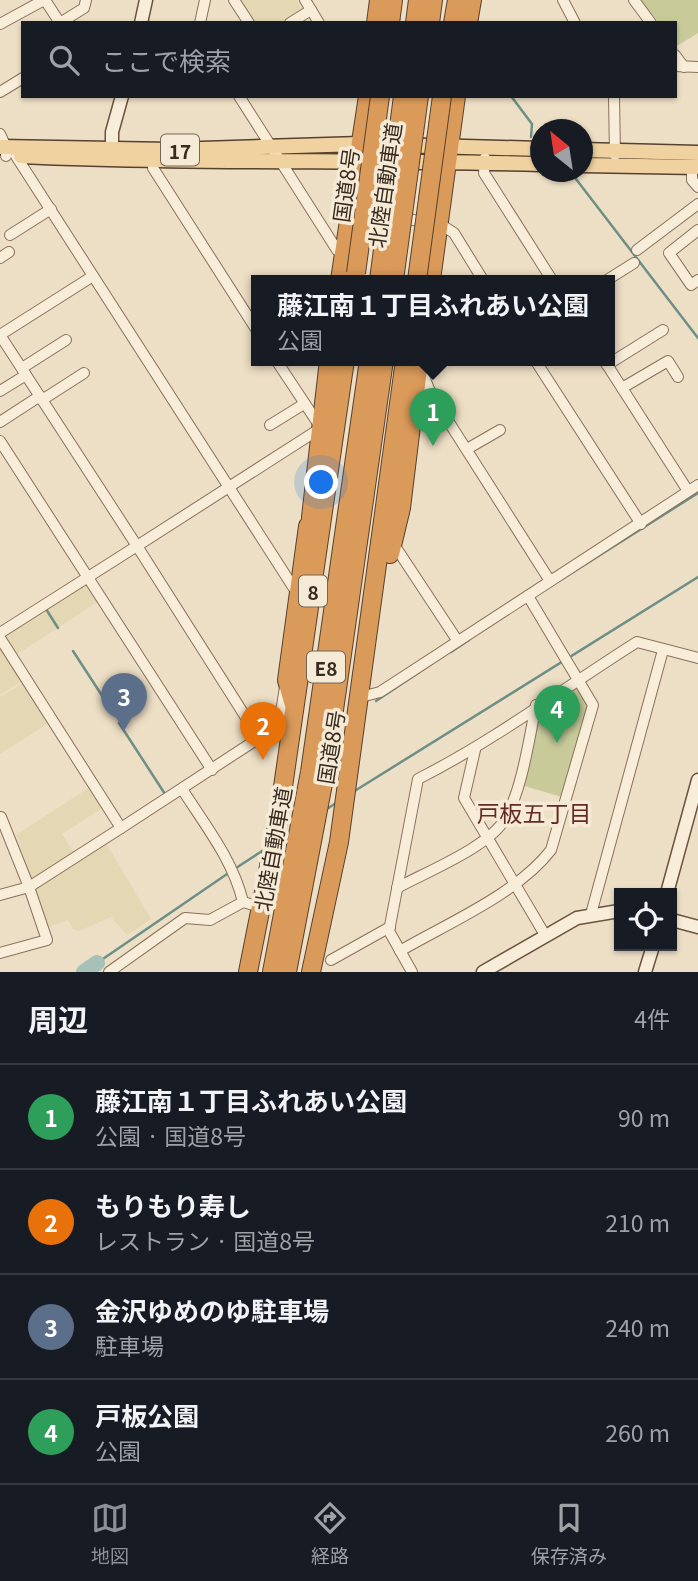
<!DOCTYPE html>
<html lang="ja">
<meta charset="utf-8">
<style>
:root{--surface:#171b24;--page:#242831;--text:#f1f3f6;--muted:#9ea1a6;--line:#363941;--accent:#8c9099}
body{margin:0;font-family:Georgia,"Noto Sans JP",serif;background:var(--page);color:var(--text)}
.controls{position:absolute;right:21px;bottom:21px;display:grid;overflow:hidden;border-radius:0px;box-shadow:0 2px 5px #0004}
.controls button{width:63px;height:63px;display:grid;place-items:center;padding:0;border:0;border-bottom:2px solid var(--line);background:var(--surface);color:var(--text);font:35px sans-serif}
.compass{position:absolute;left:530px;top:119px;width:63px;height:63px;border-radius:50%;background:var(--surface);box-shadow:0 2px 5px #0004;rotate:330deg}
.you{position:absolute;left:322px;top:483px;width:24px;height:24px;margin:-18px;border:5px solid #fff;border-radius:50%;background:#1a73e8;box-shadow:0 0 0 10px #1a73e833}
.badge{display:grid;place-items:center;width:46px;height:46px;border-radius:50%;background:var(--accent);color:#fff;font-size:23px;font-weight:700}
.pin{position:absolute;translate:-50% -58px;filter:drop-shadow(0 2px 4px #0008)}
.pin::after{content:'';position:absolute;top:37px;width:24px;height:21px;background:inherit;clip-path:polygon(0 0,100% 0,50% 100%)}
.popup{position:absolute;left:251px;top:275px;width:364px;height:91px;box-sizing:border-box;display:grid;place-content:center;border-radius:0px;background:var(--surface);filter:drop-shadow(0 2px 5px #0005);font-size:23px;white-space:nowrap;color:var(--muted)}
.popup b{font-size:26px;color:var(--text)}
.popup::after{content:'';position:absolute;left:50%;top:100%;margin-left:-14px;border:14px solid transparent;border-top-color:var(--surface)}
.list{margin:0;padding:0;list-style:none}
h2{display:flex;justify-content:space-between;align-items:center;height:91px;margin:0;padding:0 28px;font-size:30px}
h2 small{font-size:23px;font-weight:400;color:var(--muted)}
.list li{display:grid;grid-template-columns:46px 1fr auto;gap:21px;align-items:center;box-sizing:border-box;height:105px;padding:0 28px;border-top:2px solid var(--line)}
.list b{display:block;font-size:26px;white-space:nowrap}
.list p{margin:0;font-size:23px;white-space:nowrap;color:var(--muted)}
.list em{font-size:23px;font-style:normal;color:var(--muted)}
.icon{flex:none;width:38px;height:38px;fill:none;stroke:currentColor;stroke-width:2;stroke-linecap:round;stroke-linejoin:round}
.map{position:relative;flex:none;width:698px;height:972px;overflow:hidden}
.search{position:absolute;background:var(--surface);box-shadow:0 2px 5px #0004;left:21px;right:21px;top:21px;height:77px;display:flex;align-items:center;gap:18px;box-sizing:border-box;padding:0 24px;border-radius:0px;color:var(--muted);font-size:26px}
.sheet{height:511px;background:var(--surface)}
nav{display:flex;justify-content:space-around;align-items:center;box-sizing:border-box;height:98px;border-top:2px solid var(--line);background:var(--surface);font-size:19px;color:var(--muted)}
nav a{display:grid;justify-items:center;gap:4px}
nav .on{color:var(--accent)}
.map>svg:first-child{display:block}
.farmland{fill:#e3d8b3}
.green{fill:#c8cb99}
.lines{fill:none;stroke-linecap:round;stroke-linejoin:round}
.stream{stroke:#6e8f85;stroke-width:2.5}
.river{stroke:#a7c1b8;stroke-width:16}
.street-casing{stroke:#88715c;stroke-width:12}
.secondary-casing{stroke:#6a523f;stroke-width:15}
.primary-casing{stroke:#564030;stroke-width:17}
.highway-casing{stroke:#564030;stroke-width:20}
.street{stroke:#f8edd9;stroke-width:10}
.secondary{stroke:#f8edd9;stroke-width:12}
.primary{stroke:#efd29f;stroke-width:14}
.highway{stroke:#da9a59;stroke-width:18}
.highway-bridge-casing{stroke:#564030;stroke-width:20;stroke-linecap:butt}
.highway-bridge{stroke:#da9a59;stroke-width:18}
.labels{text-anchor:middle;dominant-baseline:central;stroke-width:7;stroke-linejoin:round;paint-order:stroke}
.shield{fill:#f5ead5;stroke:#716456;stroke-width:2}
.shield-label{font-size:19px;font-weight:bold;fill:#382a1f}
.street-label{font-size:21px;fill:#382a1f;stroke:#f5ead5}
.neighbourhood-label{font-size:23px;fill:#642a20;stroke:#f5ead5}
</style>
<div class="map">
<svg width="698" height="972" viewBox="0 0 698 972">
<rect width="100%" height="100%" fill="#eddfc5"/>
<g class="farmland">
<path d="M 239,0 L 297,0 L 302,9 L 284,23 L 254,23 Z"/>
<path d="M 84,584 L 89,585 L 99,601 L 16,655 L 6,639 L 7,634 Z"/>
<path d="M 0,647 L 22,681 L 0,695 Z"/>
<path d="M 23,683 L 49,723 L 0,754 L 0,697 Z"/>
<path d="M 90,787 L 104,807 L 62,834 L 74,853 L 32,879 L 16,835 Z"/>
<path d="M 106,843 L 151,919 L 127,935 L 111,917 L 79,931 L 73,929 L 68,920 L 49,927 L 35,889 Z"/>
</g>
<g class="green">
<path d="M 641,0 L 698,0 L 698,33 L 677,46 L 675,23 L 659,23 Z"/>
<path d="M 573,686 L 578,688 L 588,708 L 562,797 L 521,785 L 543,706 Z"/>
</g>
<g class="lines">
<g class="stream">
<path d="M 511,96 L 532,124 L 531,137"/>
<path d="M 576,179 L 698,338"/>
<path d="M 559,581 L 698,493"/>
<path d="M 46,609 L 58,628"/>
<path d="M 73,651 L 112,711"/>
<path d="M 451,652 L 469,640"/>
<path d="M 376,701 L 433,663"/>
<path d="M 119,723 L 165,794"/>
<path d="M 353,792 L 698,577"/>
<path d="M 327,809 L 339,801"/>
<path d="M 236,868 L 265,849"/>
<path d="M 97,963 L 230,872"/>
</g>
<path class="river" d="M 84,972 L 97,963"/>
<defs>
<g id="street">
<path d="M 45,0 L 60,23"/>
<path d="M 234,0 L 249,23"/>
<path d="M 305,0 L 319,23"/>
<path d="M 563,0 L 575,23"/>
<path d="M 634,0 L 651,23"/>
<path d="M 60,23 L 84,8 L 86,0"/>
<path d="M 200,23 L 205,0"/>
<path d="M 290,23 L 311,10"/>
<path d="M 0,24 L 44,0"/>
<path d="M 675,55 L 684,67"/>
<path d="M 675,66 L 698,67"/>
<path d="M 0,92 L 23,78"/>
<path d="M 239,96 L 337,250 L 345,253"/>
<path d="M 614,96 L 615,155"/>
<path d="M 0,134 L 6,147 L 6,156"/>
<path d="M 16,156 L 295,590 L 298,591"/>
<path d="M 485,158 L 484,173 L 552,280"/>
<path d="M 153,161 L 153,168 L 256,329"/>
<path d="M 692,167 L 692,180 L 698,187"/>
<path d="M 360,212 L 440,224 L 454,233 L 483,280"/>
<path d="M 698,230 L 669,253 L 691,285 L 698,280"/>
<path d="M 10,235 L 51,209"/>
<path d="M 637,250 L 698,204"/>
<path d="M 0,258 L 9,252"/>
<path d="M 607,280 L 634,263"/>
<path d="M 535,360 L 641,524"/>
<path d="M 604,360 L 688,491"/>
<path d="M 607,365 L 663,330"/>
<path d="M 22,368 L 66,340"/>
<path d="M 421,369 L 431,394 L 550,581"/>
<path d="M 622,388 L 668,361 L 678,377"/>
<path d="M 0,391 L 26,375"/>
<path d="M 42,400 L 84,373"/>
<path d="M 0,422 L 40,396"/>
<path d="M 270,425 L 304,404"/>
<path d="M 0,441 L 212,770"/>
<path d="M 467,449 L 500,430"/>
<path d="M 393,543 L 457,640"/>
<path d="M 0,633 L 137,546 L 0,335 L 93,276"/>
<path d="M 0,638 L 121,828 L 29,887 L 47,940 L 0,953"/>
<path d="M 361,697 L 380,692 L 698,485"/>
<path d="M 259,738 L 137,546 L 321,428 L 276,360"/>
<path d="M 475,750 L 464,798 L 545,935"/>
<path d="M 182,789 C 205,825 233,860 243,902"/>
<path d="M 121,828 L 279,725 L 285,687"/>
<path d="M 397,888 C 426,872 489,847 505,819 C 522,790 529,739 536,705"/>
<path d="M 0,895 L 29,887 L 1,817"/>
<path d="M 591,914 L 663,650"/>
<path d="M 400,951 C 448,923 517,894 551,850 L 593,705 L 528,596"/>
<path d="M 331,960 L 390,927"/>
<path d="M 109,972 L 185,918 L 210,920 L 243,902 L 260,907"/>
<path d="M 412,972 L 389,931 L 418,779 C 495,740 564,688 637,642 L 698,658"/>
</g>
<g id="secondary">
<path d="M 141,23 L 146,0"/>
<path d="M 112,156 L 112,132 L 122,96"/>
<path d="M 667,893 L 698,780"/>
<path d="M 672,920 L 698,927"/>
<path d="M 483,972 L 577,918 L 619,911"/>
<path d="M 645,972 L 653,946"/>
</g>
<g id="primary">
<path d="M 0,147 L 171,150 L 360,144 L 540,149"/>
<path d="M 582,150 L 698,153"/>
<path d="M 21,156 C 194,164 367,159 540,164"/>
<path d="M 582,165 L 698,167"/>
</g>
<g id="highway">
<path d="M 376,23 L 379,0"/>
<path d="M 390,23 L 393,0"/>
<path d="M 415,23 L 418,0"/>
<path d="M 430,23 L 433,0"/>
<path d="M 453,23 L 457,0"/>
<path d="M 468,23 L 472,0"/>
<path d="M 340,280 L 368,96"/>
<path d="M 431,280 L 456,96"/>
<path d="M 312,539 L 311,517 L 329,360"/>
<path d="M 390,554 L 401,508 L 419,360"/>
<path d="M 293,702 L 287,680 L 308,526"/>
<path d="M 248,972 L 278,821 L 345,360"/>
<path d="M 272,972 L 310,772 L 369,360"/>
<path d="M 287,972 L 325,773 L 384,360"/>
<path d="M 311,972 L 339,842 L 405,360"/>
</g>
</defs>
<use href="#street" class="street-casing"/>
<use href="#secondary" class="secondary-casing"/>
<use href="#primary" class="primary-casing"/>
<use href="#highway" class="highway-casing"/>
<use href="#street" class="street"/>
<use href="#secondary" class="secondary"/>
<use href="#primary" class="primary"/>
<use href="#highway" class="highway"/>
<defs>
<g id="highway-bridge">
<path d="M 356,273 L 380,96"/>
<path d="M 379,280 L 403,96"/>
<path d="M 394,280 L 419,96"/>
<path d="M 417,280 L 442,96"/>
</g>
</defs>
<use href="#highway-bridge" class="highway-bridge-casing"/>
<use href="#highway-bridge" class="highway-bridge"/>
</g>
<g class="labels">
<g class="shield">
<rect x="161" y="134.5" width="38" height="31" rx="5"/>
<rect x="299" y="575.5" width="28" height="31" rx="5"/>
<rect x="307" y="651.5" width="38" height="31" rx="5"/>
</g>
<g class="shield-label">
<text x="180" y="150">17</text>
<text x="313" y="591">8</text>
<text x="326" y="667">E8</text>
</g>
<g class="street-label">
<text transform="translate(345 185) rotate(-82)">国道8号</text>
<text transform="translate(384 185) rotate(-82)">北陸自動車道</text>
<text transform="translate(330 747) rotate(-81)">国道8号</text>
<text transform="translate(272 849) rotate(-80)">北陸自動車道</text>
</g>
<g class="neighbourhood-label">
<text x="534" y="812">戸板五丁目</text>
</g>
</g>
</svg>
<div class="controls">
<button><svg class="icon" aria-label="locate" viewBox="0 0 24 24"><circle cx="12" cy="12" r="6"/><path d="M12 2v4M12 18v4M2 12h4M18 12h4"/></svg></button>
</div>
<svg class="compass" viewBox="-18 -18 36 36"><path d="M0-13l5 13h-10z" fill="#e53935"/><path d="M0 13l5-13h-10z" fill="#9ea1a6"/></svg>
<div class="you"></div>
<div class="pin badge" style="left:433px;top:446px;background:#2e9e5b">1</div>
<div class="popup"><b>藤江南１丁目ふれあい公園</b>公園</div>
<div class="pin badge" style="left:263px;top:760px;background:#e8710a">2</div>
<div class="pin badge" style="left:124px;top:731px;background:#5c6f8a">3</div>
<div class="pin badge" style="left:557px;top:743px;background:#2e9e5b">4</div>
<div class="search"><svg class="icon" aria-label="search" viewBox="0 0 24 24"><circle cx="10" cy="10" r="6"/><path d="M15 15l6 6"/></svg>ここで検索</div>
</div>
<section class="sheet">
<h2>周辺<small>4件</small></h2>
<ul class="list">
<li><span class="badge" style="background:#2e9e5b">1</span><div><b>藤江南１丁目ふれあい公園</b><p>公園 · 国道8号</p></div><em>90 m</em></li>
<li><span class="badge" style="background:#e8710a">2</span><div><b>もりもり寿し</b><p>レストラン · 国道8号</p></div><em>210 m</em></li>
<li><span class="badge" style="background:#5c6f8a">3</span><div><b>金沢ゆめのゆ駐車場</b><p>駐車場</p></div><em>240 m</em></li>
<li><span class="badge" style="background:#2e9e5b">4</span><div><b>戸板公園</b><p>公園</p></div><em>260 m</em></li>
</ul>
</section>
<nav>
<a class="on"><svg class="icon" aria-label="map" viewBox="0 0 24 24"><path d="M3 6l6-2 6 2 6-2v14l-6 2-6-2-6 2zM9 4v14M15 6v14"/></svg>地図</a>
<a><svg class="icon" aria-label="directions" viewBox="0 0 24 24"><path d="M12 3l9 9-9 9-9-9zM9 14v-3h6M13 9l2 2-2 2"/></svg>経路</a>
<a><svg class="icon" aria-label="saved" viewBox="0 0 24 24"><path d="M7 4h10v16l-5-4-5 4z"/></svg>保存済み</a>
</nav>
